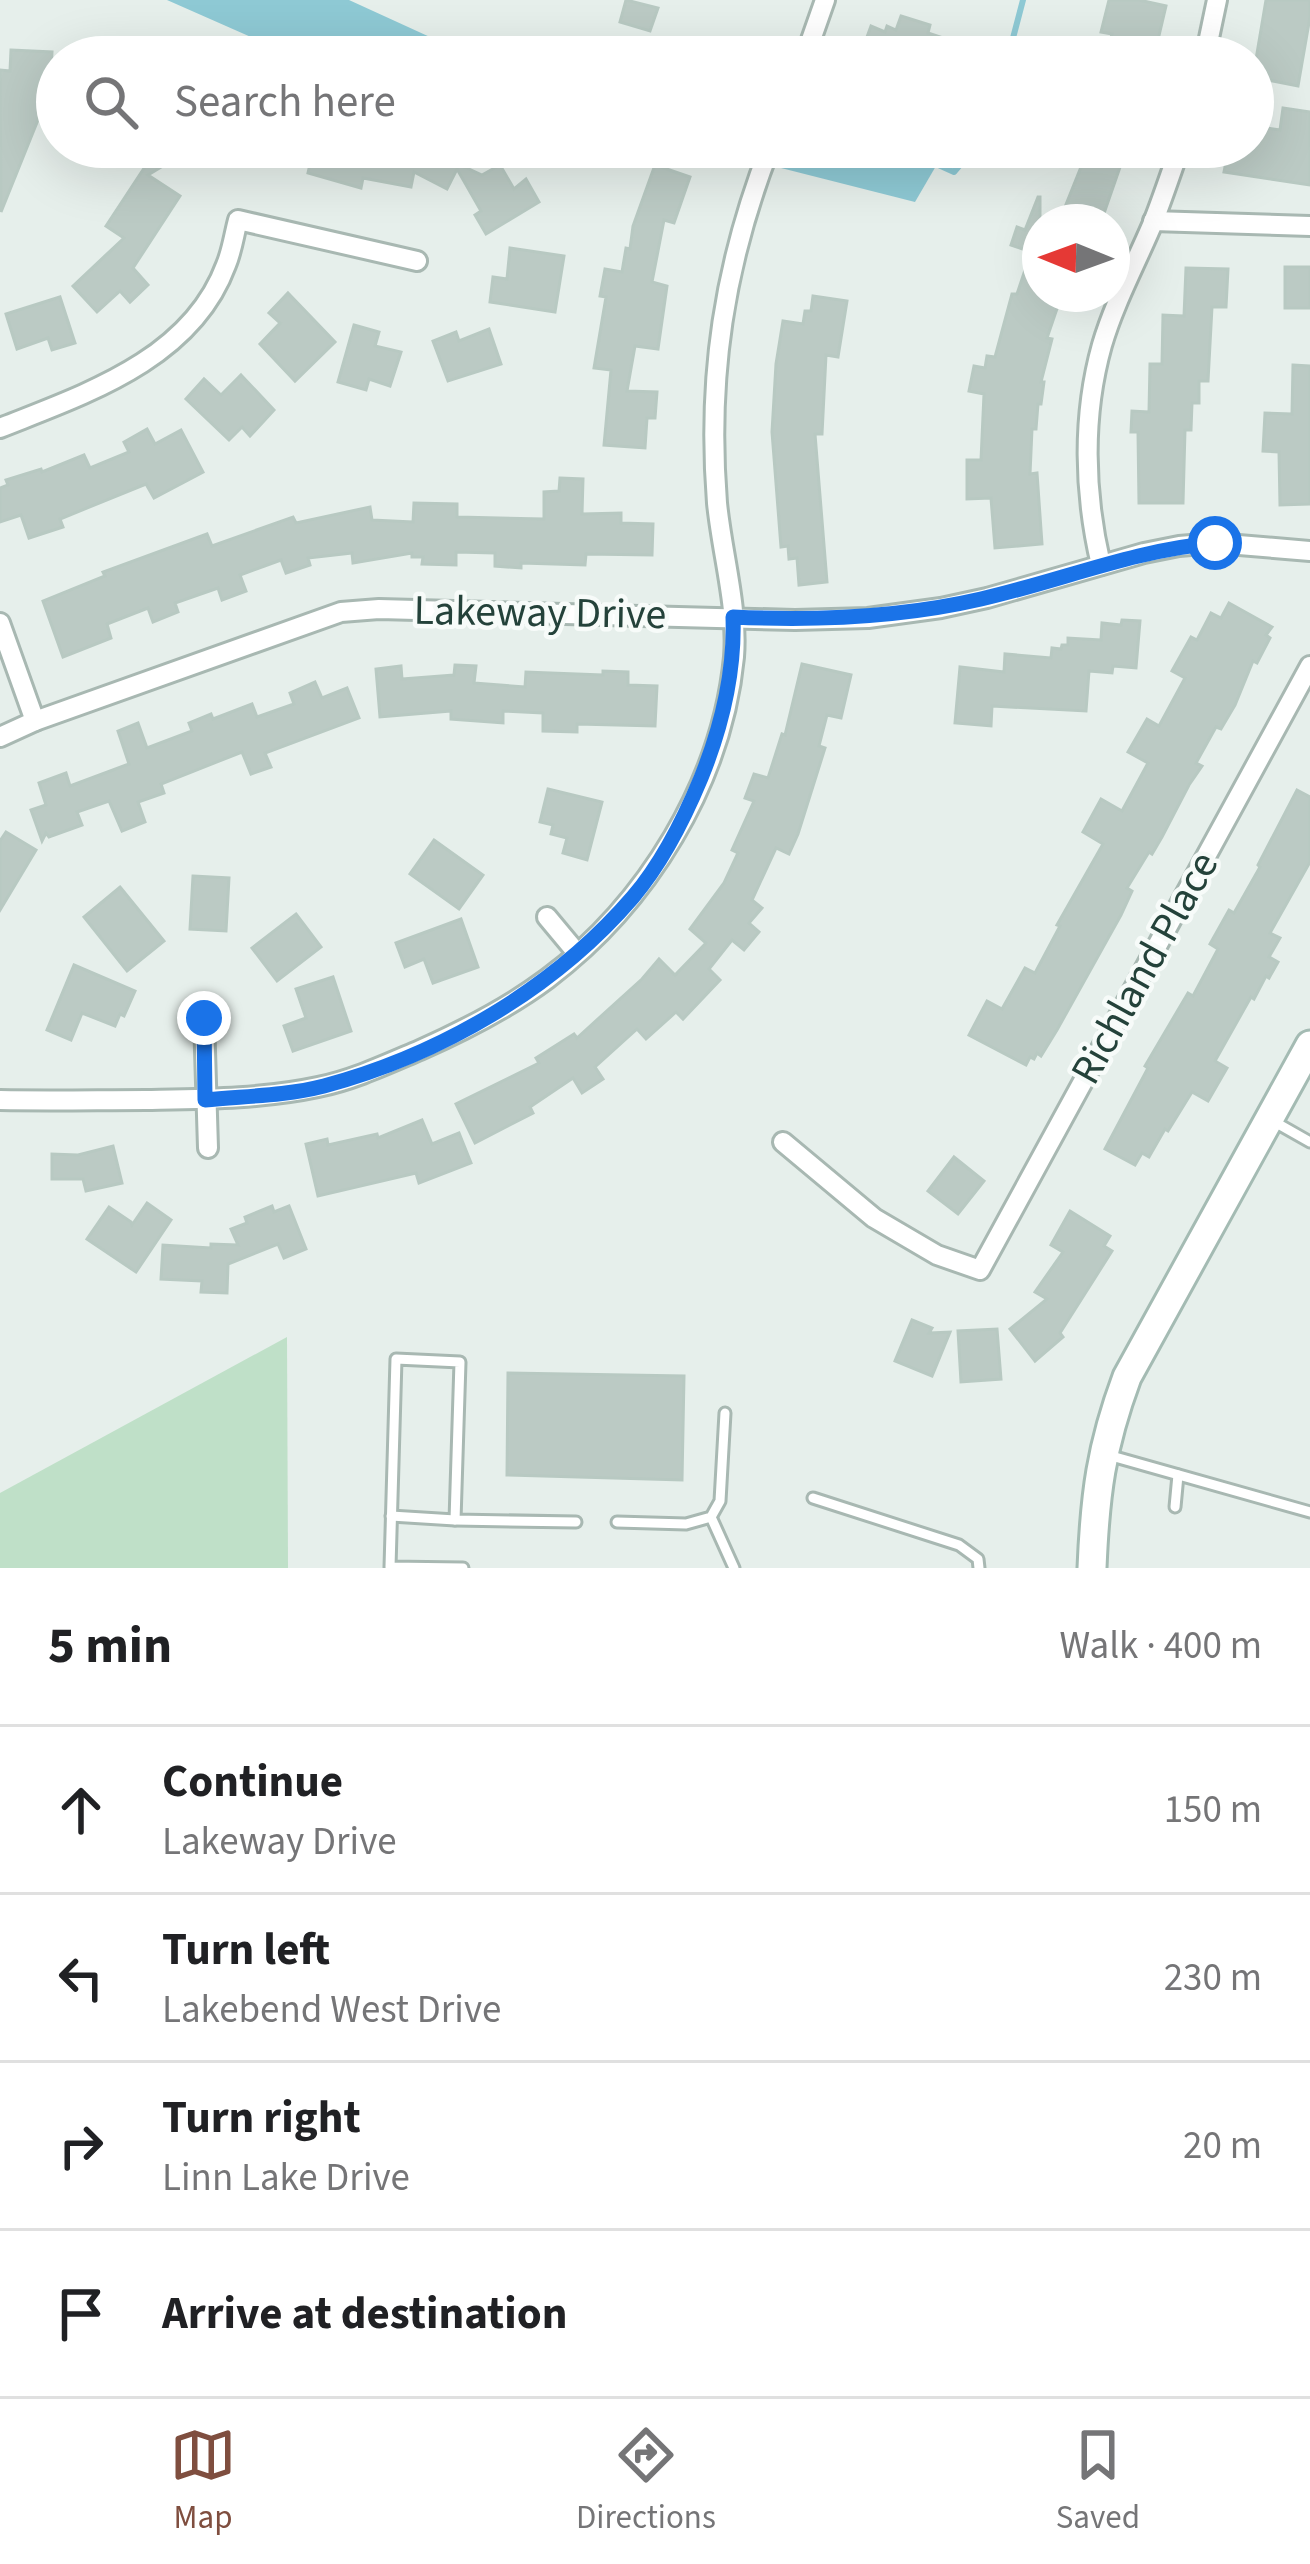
<!DOCTYPE html>
<meta charset="utf-8">
<style>
:root{--surface:#fff;--page:#f2f2f2;--text:#202124;--muted:#757577;--line:#e0e0e0;--accent:#7f4e3f}
body{margin:0;font-family:"Source Sans 3",sans-serif;background:var(--page);color:var(--text)}
.compass{position:absolute;left:1022px;top:204px;width:108px;height:108px;border-radius:50%;background:var(--surface);box-shadow:0 12px 48px #0002;rotate:271deg}
.stop{position:absolute;width:36px;height:36px;margin:-27px;border:9px solid #1a73e8;border-radius:50%;background:#fff}
.stop.end{background:#1a73e8;border-color:#fff;box-shadow:0 3px 12px #0008}
.list{margin:0;padding:0;list-style:none}
h2{display:flex;justify-content:space-between;align-items:center;height:156px;margin:0;padding:0 48px;font-size:51px}
h2 small{font-size:39px;font-weight:400;color:var(--muted)}
.list li{display:grid;grid-template-columns:78px 1fr auto;gap:36px;align-items:center;box-sizing:border-box;height:168px;padding:0 48px;border-top:3px solid var(--line)}
.list b{display:block;font-size:45px;white-space:nowrap}
.list p{margin:0;font-size:39px;white-space:nowrap;color:var(--muted)}
.list em{font-size:39px;font-style:normal;color:var(--muted)}
.icon{flex:none;width:66px;height:66px;fill:none;stroke:currentColor;stroke-width:2;stroke-linecap:round;stroke-linejoin:round}
.map{position:relative;flex:none;width:1310px;height:1568px;overflow:hidden}
.search{position:absolute;background:var(--surface);box-shadow:0 12px 48px #0002;left:36px;right:36px;top:36px;height:132px;display:flex;align-items:center;gap:30px;box-sizing:border-box;padding:0 42px;border-radius:66px;color:var(--muted);font-size:45px}
.sheet{height:828px;background:var(--surface)}
nav{display:flex;justify-content:space-around;align-items:center;box-sizing:border-box;height:168px;border-top:3px solid var(--line);background:var(--surface);font-size:33px;color:var(--muted)}
nav a{display:grid;justify-items:center;gap:6px}
nav .on{color:var(--accent)}
.map>svg:first-child{display:block}
.green{fill:#bfe0c8}
.water{fill:#8ec9d4}
.lines{fill:none;stroke-linecap:round;stroke-linejoin:round}
.stream{stroke:#8ec9d4;stroke-width:6}
.building{fill:#bbcac4;stroke:#b8c9c2;stroke-width:3}
.lane-casing{stroke:#a8b8b2;stroke-width:15}
.street-casing{stroke:#a8b8b2;stroke-width:24}
.secondary-casing{stroke:#a4bbb3;stroke-width:33}
.lane{stroke:#fff;stroke-width:9}
.street{stroke:#fff;stroke-width:18}
.secondary{stroke:#fff;stroke-width:27}
.route{stroke:#1a73e8;stroke-width:15}
.labels{text-anchor:middle;dominant-baseline:central;stroke-width:9;stroke-linejoin:round;paint-order:stroke}
.street-label{font-size:42px;fill:#24423a;stroke:#f7fbf9}
</style>
<div class="map">
<svg width="1310" height="1568" viewBox="0 0 1310 1568">
<rect width="100%" height="100%" fill="#e6efeb"/>
<path class="green" d="M 287,1337 L 288,1568 L 0,1568 L 0,1493 Z"/>
<g class="water">
<path d="M 167,0 L 349,0 L 454,48 L 568,45 L 627,57 L 296,57 Z"/>
<path d="M 789,147 L 947,147 L 915,202 L 781,168 Z"/>
</g>
<g class="lines">
<g class="stream">
<path d="M 1008,57 L 1023,0"/>
<path d="M 934,163 L 954,172 L 975,147"/>
</g>
</g>
<g class="building">
<path d="M 626,0 L 658,8 L 650,31 L 620,22 Z"/>
<path d="M 1109,0 L 1139,0 L 1166,6 L 1157,44 L 1151,43 L 1148,57 L 1106,57 L 1112,34 L 1101,32 Z"/>
<path d="M 1266,0 L 1310,0 L 1310,17 L 1298,86 L 1253,77 Z"/>
<path d="M 901,16 L 930,25 L 928,33 L 943,38 L 936,57 L 890,57 L 863,48 L 871,26 L 885,32 L 887,26 L 896,30 Z"/>
<path d="M 11,50 L 52,52 L 49,111 L 42,110 L 1,212 L 0,70 L 10,71 Z"/>
<path d="M 1283,108 L 1310,112 L 1310,185 L 1224,172 L 1229,147 L 1253,147 L 1253,126 L 1280,130 Z"/>
<path d="M 158,147 L 194,147 L 148,175 L 180,196 L 133,268 L 148,285 L 130,302 L 120,291 L 97,312 L 73,286 L 124,238 L 106,226 Z"/>
<path d="M 314,147 L 349,147 L 383,155 L 385,147 L 421,147 L 482,175 L 500,165 L 514,189 L 526,179 L 539,202 L 486,234 L 475,215 L 481,211 L 457,169 L 447,189 L 414,172 L 411,187 L 363,178 L 361,188 L 308,173 Z"/>
<path d="M 1089,147 L 1127,147 L 1101,222 L 1059,222 Z"/>
<path d="M 655,165 L 690,177 L 674,223 L 664,220 L 652,282 L 667,286 L 658,349 L 635,346 L 627,391 L 657,392 L 655,418 L 647,418 L 645,448 L 604,445 L 611,370 L 594,368 L 606,297 L 600,296 L 605,269 L 622,272 L 626,248 L 630,249 L 633,226 Z"/>
<path d="M 1038,197 L 1040,197 L 1040,294 L 1062,294 L 1047,338 L 1052,339 L 1041,382 L 1044,382 L 1041,404 L 1038,404 L 1036,429 L 1032,429 L 1030,474 L 1037,473 L 1042,544 L 995,548 L 991,498 L 967,499 L 967,460 L 981,460 L 984,394 L 969,391 L 974,366 L 985,368 L 987,356 L 995,357 L 1012,294 L 1017,294 L 1031,252 L 1011,245 L 1017,227 L 1025,230 Z"/>
<path d="M 510,248 L 564,256 L 555,312 L 490,302 L 493,277 L 507,279 Z"/>
<rect x="1285" y="267" width="25" height="41"/>
<path d="M 1186,268 L 1228,269 L 1226,307 L 1212,307 L 1208,381 L 1199,381 L 1199,403 L 1192,403 L 1191,430 L 1185,430 L 1183,503 L 1139,503 L 1138,432 L 1131,432 L 1132,411 L 1149,412 L 1150,364 L 1162,364 L 1163,315 L 1184,316 Z"/>
<path d="M 288,293 L 335,342 L 295,381 L 260,344 L 280,323 L 269,313 Z"/>
<path d="M 813,296 L 847,301 L 838,357 L 826,355 L 822,434 L 815,434 L 827,582 L 799,585 L 797,558 L 789,559 L 788,546 L 781,547 L 772,432 L 776,364 L 783,321 L 803,324 L 805,311 L 811,311 Z"/>
<path d="M 60,297 L 75,343 L 52,350 L 48,338 L 17,349 L 6,314 Z"/>
<path d="M 354,325 L 379,332 L 375,346 L 401,352 L 390,386 L 369,379 L 366,390 L 338,382 Z"/>
<path d="M 489,329 L 501,364 L 448,381 L 433,341 L 456,332 L 459,341 Z"/>
<path d="M 1293,365 L 1310,366 L 1310,504 L 1280,505 L 1279,452 L 1263,451 L 1265,413 L 1292,414 Z"/>
<path d="M 241,375 L 274,410 L 250,436 L 242,427 L 229,440 L 186,399 L 204,379 L 221,395 Z"/>
<path d="M 147,429 L 155,444 L 181,430 L 203,472 L 154,498 L 146,484 L 60,519 L 63,527 L 29,538 L 21,515 L 0,522 L 0,488 L 8,485 L 6,480 L 41,469 L 42,472 L 84,455 L 90,468 L 129,452 L 124,442 Z"/>
<path d="M 560,478 L 583,479 L 582,514 L 621,513 L 621,523 L 653,524 L 652,555 L 586,554 L 585,565 L 521,563 L 521,568 L 495,566 L 495,553 L 456,552 L 456,565 L 422,564 L 423,557 L 412,557 L 412,553 L 353,563 L 352,553 L 308,558 L 310,565 L 286,573 L 281,560 L 240,575 L 246,591 L 222,600 L 218,588 L 175,603 L 178,612 L 153,622 L 148,608 L 107,624 L 111,638 L 63,657 L 43,601 L 105,576 L 103,572 L 207,534 L 212,546 L 293,517 L 296,523 L 370,507 L 372,520 L 413,522 L 414,503 L 457,504 L 457,517 L 544,519 L 544,492 L 559,491 Z"/>
<path d="M 1229,603 L 1272,627 L 1266,635 L 1270,638 L 1257,663 L 1253,661 L 1235,705 L 1221,729 L 1216,727 L 1196,763 L 1202,766 L 1189,785 L 1162,837 L 1152,854 L 1149,852 L 1127,888 L 1132,891 L 1121,915 L 1057,1030 L 1041,1056 L 1037,1053 L 1034,1059 L 1030,1057 L 1026,1065 L 969,1035 L 987,1001 L 1002,1009 L 1025,968 L 1035,973 L 1060,926 L 1057,925 L 1103,844 L 1083,832 L 1101,799 L 1122,811 L 1148,763 L 1128,752 L 1147,719 L 1159,726 L 1185,678 L 1172,671 L 1191,637 L 1197,640 L 1211,613 L 1221,618 Z"/>
<path d="M 1122,620 L 1140,621 L 1136,668 L 1113,666 L 1112,673 L 1089,671 L 1086,711 L 992,706 L 991,726 L 955,723 L 960,667 L 1004,672 L 1005,654 L 1051,658 L 1052,648 L 1061,649 L 1062,645 L 1068,645 L 1068,638 L 1101,640 L 1102,623 L 1121,625 Z"/>
<path d="M 802,664 L 851,675 L 841,718 L 827,715 L 819,746 L 825,748 L 798,834 L 789,854 L 776,848 L 752,900 L 762,908 L 749,923 L 759,932 L 744,950 L 732,940 L 709,969 L 720,980 L 683,1019 L 676,1012 L 646,1039 L 637,1029 L 595,1067 L 603,1079 L 582,1093 L 573,1078 L 530,1107 L 533,1113 L 475,1143 L 456,1104 L 539,1063 L 536,1058 L 574,1034 L 577,1038 L 642,979 L 659,959 L 675,975 L 706,943 L 690,929 L 724,883 L 738,853 L 732,850 L 754,801 L 745,798 L 754,774 L 768,778 L 782,734 L 785,735 Z"/>
<path d="M 455,665 L 476,666 L 474,683 L 525,687 L 526,672 L 603,675 L 603,671 L 628,672 L 628,685 L 657,686 L 655,726 L 577,724 L 577,732 L 543,731 L 543,713 L 503,711 L 503,723 L 451,719 L 451,711 L 380,717 L 376,669 L 401,666 L 402,679 L 454,675 Z"/>
<path d="M 315,682 L 322,698 L 347,688 L 359,718 L 265,753 L 271,767 L 251,774 L 242,752 L 161,784 L 164,793 L 138,802 L 145,822 L 122,831 L 109,801 L 77,812 L 82,825 L 49,837 L 46,833 L 42,841 L 31,810 L 46,805 L 39,783 L 66,773 L 70,786 L 129,764 L 118,731 L 138,723 L 147,748 L 192,731 L 189,723 L 211,714 L 213,719 L 252,704 L 257,717 L 294,704 L 290,693 Z"/>
<path d="M 548,789 L 602,802 L 587,860 L 563,853 L 567,838 L 551,834 L 553,825 L 540,822 Z"/>
<path d="M 1297,790 L 1310,797 L 1310,862 L 1270,933 L 1280,938 L 1269,957 L 1278,962 L 1269,978 L 1266,976 L 1254,999 L 1251,997 L 1215,1061 L 1227,1068 L 1208,1101 L 1192,1092 L 1168,1131 L 1165,1129 L 1149,1157 L 1142,1153 L 1135,1165 L 1105,1149 L 1148,1068 L 1145,1066 L 1188,993 L 1193,996 L 1218,949 L 1210,944 L 1229,910 L 1234,913 L 1260,867 L 1258,865 Z"/>
<path d="M 6,832 L 36,850 L 0,910 L 0,841 Z"/>
<path d="M 434,840 L 483,875 L 459,909 L 410,874 Z"/>
<path d="M 193,876 L 229,878 L 226,931 L 190,929 Z"/>
<path d="M 120,887 L 164,941 L 127,971 L 84,917 Z"/>
<path d="M 296,914 L 321,947 L 277,981 L 252,948 Z"/>
<path d="M 461,919 L 478,967 L 433,983 L 424,959 L 405,967 L 396,943 Z"/>
<path d="M 74,965 L 135,991 L 124,1016 L 120,1014 L 115,1026 L 82,1013 L 71,1040 L 47,1030 Z"/>
<path d="M 333,977 L 351,1031 L 293,1051 L 284,1026 L 306,1018 L 296,989 Z"/>
<path d="M 422,1120 L 432,1144 L 459,1133 L 471,1163 L 419,1183 L 416,1173 L 318,1196 L 306,1144 L 327,1139 L 328,1145 L 377,1134 L 378,1138 Z"/>
<path d="M 113,1146 L 122,1183 L 86,1191 L 83,1179 L 52,1179 L 52,1154 L 78,1155 Z"/>
<path d="M 954,1157 L 984,1181 L 958,1214 L 928,1191 Z"/>
<path d="M 147,1203 L 171,1220 L 136,1272 L 87,1239 L 109,1207 L 131,1222 L 132,1225 Z"/>
<path d="M 272,1206 L 274,1212 L 289,1206 L 306,1249 L 284,1258 L 278,1244 L 228,1264 L 227,1293 L 201,1292 L 202,1281 L 161,1279 L 163,1245 L 211,1248 L 211,1244 L 238,1245 L 231,1229 L 247,1223 L 245,1217 Z"/>
<path d="M 1070,1211 L 1110,1236 L 1104,1246 L 1112,1251 L 1060,1333 L 1063,1337 L 1035,1361 L 1010,1329 L 1047,1299 L 1035,1292 L 1063,1252 L 1051,1245 Z"/>
<path d="M 912,1320 L 932,1328 L 929,1333 L 950,1332 L 932,1376 L 895,1361 Z"/>
<path d="M 997,1329 L 1001,1379 L 961,1382 L 958,1331 Z"/>
<path d="M 508,1373 L 684,1376 L 682,1480 L 507,1475 Z"/>
</g>
<g class="lines">
<defs>
<g id="lane">
<path d="M 1273,1121 L 1310,1142"/>
<path d="M 1108,1455 L 1310,1512"/>
<path d="M 813,1498 L 959,1545 L 978,1559 L 979,1568"/>
<path d="M 1175,1507 L 1178,1475"/>
<path d="M 391,1516 L 455,1520"/>
<path d="M 711,1517 L 734,1568"/>
<path d="M 617,1522 L 686,1524 L 711,1517 L 720,1501 L 725,1413"/>
<path d="M 463,1568 L 390,1567 L 396,1359 L 460,1362 L 455,1520 L 576,1522"/>
</g>
<g id="street">
<path d="M 805,57 L 825,0"/>
<path d="M 1205,57 L 1217,0"/>
<path d="M 1153,221 L 1310,226"/>
<path d="M 0,428 C 85,394 191,360 226,265 C 232,251 234,235 238,220 L 417,261"/>
<path d="M 1101,565 C 1084,493 1082,416 1102,345 C 1114,304 1135,265 1152,225 C 1162,200 1171,173 1180,147"/>
<path d="M 0,623 L 35,721"/>
<path d="M 0,737 L 35,721 L 341,612 L 379,609 L 795,620 L 868,618 L 941,608 L 987,598 L 1144,553 L 1179,546 L 1215,543 L 1310,551"/>
<path d="M 547,917 L 577,953"/>
<path d="M 204,1018 L 208,1148"/>
<path d="M 0,1100 C 49,1101 97,1100 146,1100 C 203,1099 262,1099 318,1087 C 353,1080 387,1064 420,1050 C 465,1030 508,1008 547,979 C 647,904 722,782 734,657 C 738,606 722,554 717,503 C 707,377 724,265 770,147"/>
<path d="M 783,1142 L 874,1218 L 937,1255 L 980,1270 L 1310,666"/>
</g>
<path id="secondary" d="M 1092,1568 C 1095,1494 1101,1447 1127,1377 L 1310,1045"/>
</defs>
<use href="#lane" class="lane-casing"/>
<use href="#street" class="street-casing"/>
<use href="#secondary" class="secondary-casing"/>
<use href="#lane" class="lane"/>
<use href="#street" class="street"/>
<use href="#secondary" class="secondary"/>
</g>
<g class="lines">
<path class="route" d="M 204,1018 L 205,1100 C 244,1096 285,1096 324,1086 C 440,1055 554,989 633,897 C 662,863 684,819 701,778 C 722,726 735,674 733,617 C 817,621 899,618 981,599 C 1060,581 1134,550 1215,543"/>
</g>
<g class="labels">
<g class="street-label">
<text transform="translate(540 613) rotate(1)">Lakeway Drive</text>
<text transform="translate(1145 968) rotate(-61)">Richland Place</text>
</g>
</g>
</svg>
<svg class="compass" viewBox="-18 -18 36 36"><path d="M0-13l5 13h-10z" fill="#e53935"/><path d="M0 13l5-13h-10z" fill="#757577"/></svg>
<div class="stop" style="left:1215px;top:543px"></div>
<div class="stop end" style="left:204px;top:1018px"></div>
<div class="search"><svg class="icon" aria-label="search" viewBox="0 0 24 24"><circle cx="10" cy="10" r="6"/><path d="M15 15l6 6"/></svg>Search here</div>
</div>
<section class="sheet">
<h2>5 min<small>Walk · 400 m</small></h2>
<ul class="list">
<li><svg class="icon" aria-label="ahead" viewBox="0 0 24 24"><path d="M12 20V5M6 11l6-6 6 6"/></svg><div><b>Continue</b><p>Lakeway Drive</p></div><em>150 m</em></li>
<li><svg class="icon" aria-label="left" viewBox="0 0 24 24"><path d="M17 20v-9H6M10 6l-5 5 5 5"/></svg><div><b>Turn left</b><p>Lakebend West Drive</p></div><em>230 m</em></li>
<li><svg class="icon" aria-label="right" viewBox="0 0 24 24"><path d="M7 20v-9h11M14 6l5 5-5 5"/></svg><div><b>Turn right</b><p>Linn Lake Drive</p></div><em>20 m</em></li>
<li><svg class="icon" aria-label="arrive" viewBox="0 0 24 24"><path d="M6 21V4h12l-3 4 3 4H6"/></svg><div><b>Arrive at destination</b></div></li>
</ul>
</section>
<nav>
<a class="on"><svg class="icon" aria-label="map" viewBox="0 0 24 24"><path d="M3 6l6-2 6 2 6-2v14l-6 2-6-2-6 2zM9 4v14M15 6v14"/></svg>Map</a>
<a><svg class="icon" aria-label="directions" viewBox="0 0 24 24"><path d="M12 3l9 9-9 9-9-9zM9 14v-3h6M13 9l2 2-2 2"/></svg>Directions</a>
<a><svg class="icon" aria-label="saved" viewBox="0 0 24 24"><path d="M7 4h10v16l-5-4-5 4z"/></svg>Saved</a>
</nav>
